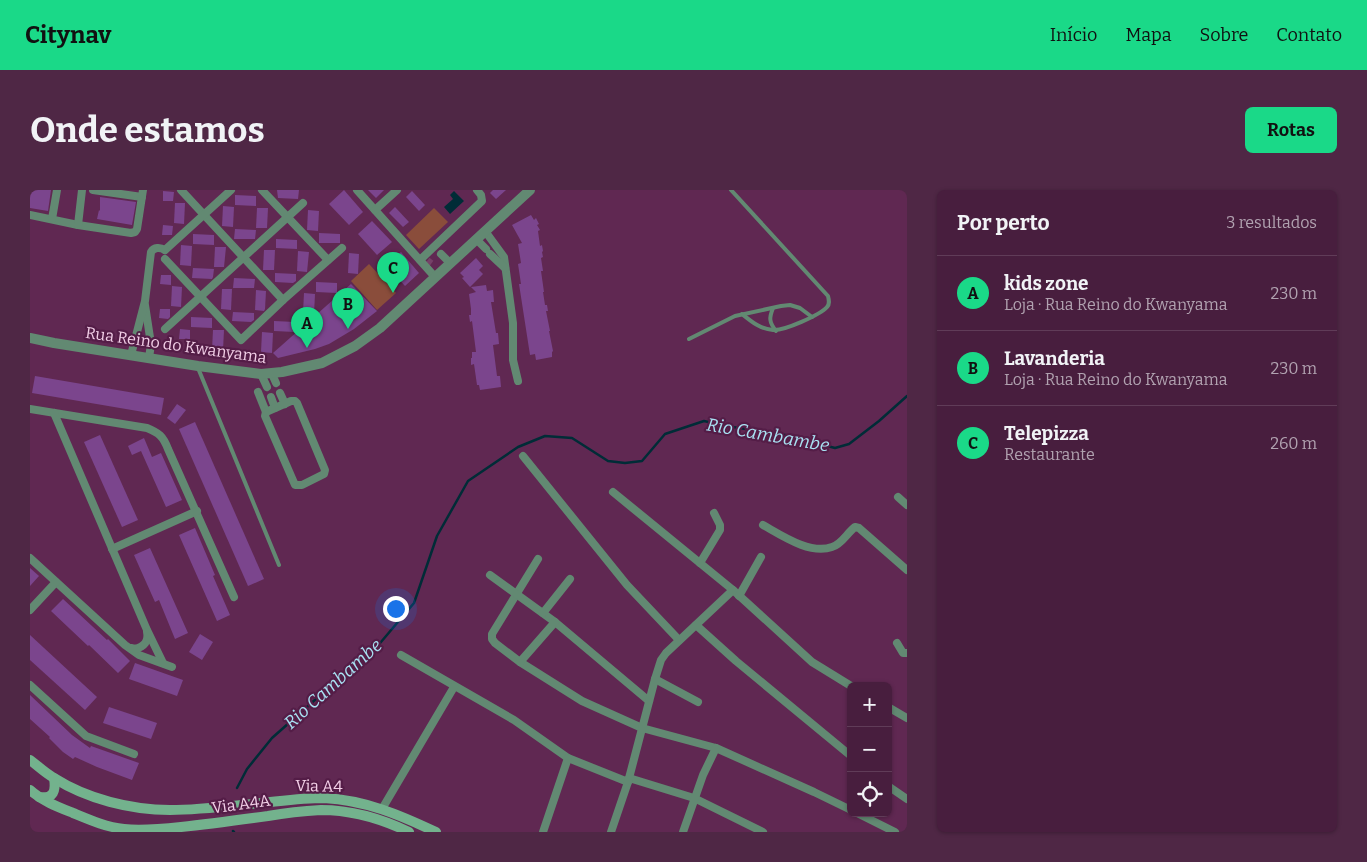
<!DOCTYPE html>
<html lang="pt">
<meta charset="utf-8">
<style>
:root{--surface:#481e3e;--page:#4f2745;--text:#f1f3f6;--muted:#b1a2b0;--line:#603c58;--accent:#1ad988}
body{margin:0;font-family:Bitter,serif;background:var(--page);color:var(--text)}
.controls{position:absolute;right:15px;bottom:15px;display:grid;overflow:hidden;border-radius:8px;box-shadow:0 1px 4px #0004}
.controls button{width:45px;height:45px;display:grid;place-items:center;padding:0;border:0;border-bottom:1px solid var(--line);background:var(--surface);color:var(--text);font:25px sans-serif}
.you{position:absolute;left:365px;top:418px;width:18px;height:18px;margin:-12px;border:4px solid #fff;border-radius:50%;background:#1a73e8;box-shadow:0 0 0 8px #1a73e833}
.badge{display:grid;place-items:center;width:32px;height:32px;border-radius:50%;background:var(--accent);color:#111;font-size:16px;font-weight:700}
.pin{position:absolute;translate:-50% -41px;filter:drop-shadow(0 1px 2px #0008)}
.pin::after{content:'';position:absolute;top:26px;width:18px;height:15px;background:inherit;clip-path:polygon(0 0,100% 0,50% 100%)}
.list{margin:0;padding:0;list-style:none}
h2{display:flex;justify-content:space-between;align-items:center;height:65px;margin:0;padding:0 20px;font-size:21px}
h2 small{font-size:16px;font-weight:400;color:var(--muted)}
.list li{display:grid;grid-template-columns:32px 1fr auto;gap:15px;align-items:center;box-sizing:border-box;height:75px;padding:0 20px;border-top:1px solid var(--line)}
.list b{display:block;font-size:19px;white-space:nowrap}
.list p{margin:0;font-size:16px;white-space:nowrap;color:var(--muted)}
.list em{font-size:16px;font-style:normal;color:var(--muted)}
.icon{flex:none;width:28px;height:28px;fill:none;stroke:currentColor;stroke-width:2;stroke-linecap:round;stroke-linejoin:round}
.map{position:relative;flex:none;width:877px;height:642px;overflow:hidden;border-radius:8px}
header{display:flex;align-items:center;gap:30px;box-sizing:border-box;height:70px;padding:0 25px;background:var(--accent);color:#111}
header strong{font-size:24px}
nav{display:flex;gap:28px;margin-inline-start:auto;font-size:18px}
.intro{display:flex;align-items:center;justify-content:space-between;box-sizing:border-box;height:120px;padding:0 30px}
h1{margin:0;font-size:35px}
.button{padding:12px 22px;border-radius:8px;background:var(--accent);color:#111;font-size:18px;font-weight:700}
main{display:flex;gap:30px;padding:0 30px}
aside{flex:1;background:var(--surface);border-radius:8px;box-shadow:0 1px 4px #0004}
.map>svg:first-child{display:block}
.green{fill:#8a4d3b}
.water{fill:#002c37}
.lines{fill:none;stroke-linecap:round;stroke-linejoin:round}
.stream{stroke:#002c37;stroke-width:2.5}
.building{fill:#7b458d}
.minor-tunnel{stroke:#764168;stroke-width:8;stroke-dasharray:8 4;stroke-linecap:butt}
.service{stroke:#628972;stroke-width:4}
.minor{stroke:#628972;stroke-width:8}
.tertiary{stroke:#628972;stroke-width:10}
.secondary{stroke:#73b28d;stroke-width:10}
.labels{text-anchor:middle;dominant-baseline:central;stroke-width:4.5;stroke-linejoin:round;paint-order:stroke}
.street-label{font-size:16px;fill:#f2cfe7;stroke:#541d47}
.water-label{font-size:18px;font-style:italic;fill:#a9e2f3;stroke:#541d47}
</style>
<header>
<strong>Citynav</strong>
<nav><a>Início</a><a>Mapa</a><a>Sobre</a><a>Contato</a></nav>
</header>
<div class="intro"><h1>Onde estamos</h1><a class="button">Rotas</a></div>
<main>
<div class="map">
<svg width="877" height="642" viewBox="0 0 877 642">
<rect width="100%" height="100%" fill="#602852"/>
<g class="green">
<path d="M 404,18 L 418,32 L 389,59 L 376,45 Z"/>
<path d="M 339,74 L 366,103 L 347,120 L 321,91 Z"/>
</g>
<path class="water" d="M 424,1 L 434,11 L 420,24 L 414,17 L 423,9 L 420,5 Z"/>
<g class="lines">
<g class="stream">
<path d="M 207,598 L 217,579 L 242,548 L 286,509 L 340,465 L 384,413 L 407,346 L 438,291 L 488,257 L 515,246 L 542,248 L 578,271 L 595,273 L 612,271 L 635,244 L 674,231 L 696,236 L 755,245 L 805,258 L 819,254 L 849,231 L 877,206"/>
<path d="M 203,641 L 204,642"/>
</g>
</g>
<g class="building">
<path d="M 0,0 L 21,0 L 18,21 L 0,18 Z"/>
<path d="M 247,0 L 269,0 L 268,9 L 248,8 Z"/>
<path d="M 314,0 L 333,22 L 319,35 L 299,14 Z"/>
<path d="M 338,0 L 354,0 L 346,8 Z"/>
<path d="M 463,0 L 476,0 L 466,9 L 460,3 Z"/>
<path d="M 133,1 L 144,2 L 143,11 L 133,11 Z"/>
<path d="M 382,1 L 395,15 L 389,21 L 376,7 Z"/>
<path d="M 205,5 L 226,6 L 226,16 L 205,15 Z"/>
<path d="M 70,7 L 106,12 L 102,35 L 67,29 L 69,20 L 70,21 Z"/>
<path d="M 145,13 L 155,13 L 154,34 L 144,33 Z"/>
<path d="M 193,16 L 204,17 L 203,37 L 192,36 Z"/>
<path d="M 365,17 L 379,32 L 373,37 L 359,23 Z"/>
<path d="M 227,18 L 238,18 L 237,38 L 226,38 Z"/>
<path d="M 278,20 L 289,21 L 288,41 L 277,40 Z"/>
<path d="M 501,25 L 504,30 L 506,28 L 509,34 L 507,35 L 510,40 L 508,41 L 510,56 L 512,55 L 513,61 L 512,62 L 513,67 L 511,68 L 513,81 L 511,81 L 514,102 L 513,102 L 515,115 L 517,115 L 518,121 L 516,121 L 520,141 L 519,141 L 523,161 L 522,162 L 522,167 L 506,170 L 505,164 L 500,165 L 489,94 L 491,94 L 488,74 L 491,73 L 488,54 L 492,53 L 482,35 Z"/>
<path d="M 342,31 L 362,52 L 347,65 L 328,44 Z"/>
<path d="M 133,35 L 143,36 L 142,45 L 132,45 Z"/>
<path d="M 205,39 L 226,40 L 225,49 L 204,49 Z"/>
<path d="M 289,43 L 310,44 L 310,53 L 289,53 Z"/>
<path d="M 163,44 L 184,45 L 184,55 L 163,54 Z"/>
<path d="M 246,49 L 267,50 L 267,59 L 246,58 Z"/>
<path d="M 151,55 L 162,56 L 161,76 L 150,75 Z"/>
<path d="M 185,57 L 196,57 L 194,77 L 184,77 Z"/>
<path d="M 234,60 L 245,60 L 244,80 L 233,80 Z"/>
<path d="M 268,61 L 279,62 L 277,82 L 267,81 Z"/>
<path d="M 371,62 L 389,83 L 375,96 L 356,75 Z"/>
<path d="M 319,63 L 329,64 L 328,84 L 318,83 Z"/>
<path d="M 446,68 L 453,76 L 449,80 L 453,84 L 440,97 L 432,88 L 434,87 L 430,83 Z"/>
<path d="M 163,78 L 184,79 L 183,87 L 182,89 L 162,88 Z"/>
<path d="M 245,83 L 266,84 L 266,91 L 263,93 L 245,92 Z"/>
<path d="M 131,85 L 141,85 L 141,95 L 130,94 Z"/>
<path d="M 204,88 L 225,89 L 224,98 L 203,98 Z"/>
<path d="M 286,92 L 307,93 L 307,103 L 286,102 Z"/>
<path d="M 321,94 L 347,121 L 324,139 L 299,154 L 285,159 L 248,168 L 243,163 Z"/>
<path d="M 456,95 L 457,101 L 463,100 L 464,112 L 461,112 L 466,143 L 468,143 L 469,154 L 463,155 L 467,186 L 470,186 L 471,197 L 450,200 L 449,195 L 447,195 L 444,174 L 441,175 L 441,168 L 442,168 L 442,162 L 446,162 L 442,131 L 440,132 L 439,125 L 441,125 L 441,119 L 439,104 L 446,102 L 441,97 Z"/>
<path d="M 142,96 L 152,97 L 151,117 L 141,116 Z"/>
<path d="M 192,99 L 202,99 L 201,120 L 191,119 Z"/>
<path d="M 226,100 L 236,101 L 235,119 L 234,121 L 225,120 Z"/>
<path d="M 274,103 L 285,104 L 284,124 L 273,123 Z"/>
<path d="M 130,119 L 140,119 L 140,127 L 138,129 L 129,128 Z"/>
<path d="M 203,122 L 224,123 L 224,130 L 221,132 L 202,131 Z"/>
<path d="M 161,127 L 182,128 L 182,138 L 161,137 Z"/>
<path d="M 244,131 L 265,132 L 265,142 L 244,141 Z"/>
<path d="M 150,139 L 160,140 L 160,149 L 149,149 Z"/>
<path d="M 183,140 L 194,140 L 193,160 L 182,160 Z"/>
<path d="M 232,142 L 243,143 L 242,163 L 231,162 Z"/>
<path d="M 5,186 L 134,208 L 131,225 L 2,203 Z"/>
<path d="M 147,214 L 156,220 L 145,234 L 137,228 Z"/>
<path d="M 165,232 L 234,389 L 218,396 L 149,239 Z"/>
<path d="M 70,245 L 108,330 L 92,337 L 54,252 Z"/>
<path d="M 114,248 L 122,267 L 131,263 L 152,310 L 136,317 L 111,261 L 102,265 L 98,256 Z"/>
<path d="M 165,338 L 185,385 L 183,386 L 200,425 L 187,431 L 149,345 Z"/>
<path d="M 120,358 L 158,443 L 145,449 L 129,410 L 125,412 L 104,365 Z"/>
<path d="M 0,378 L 9,386 L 0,396 Z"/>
<path d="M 33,409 L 77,450 L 78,449 L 100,471 L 88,483 L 59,455 L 58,456 L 21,421 Z"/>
<path d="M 170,444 L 183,452 L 172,470 L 159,462 Z"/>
<path d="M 0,445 L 67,507 L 55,520 L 0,470 Z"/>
<path d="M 105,473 L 153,490 L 147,506 L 99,489 Z"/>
<path d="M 0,505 L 42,545 L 60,558 L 61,556 L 109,573 L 102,590 L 67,577 L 45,567 L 43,569 L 33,562 L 19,548 L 20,547 L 0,529 Z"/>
<path d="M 79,517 L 127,533 L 121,549 L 73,533 Z"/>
</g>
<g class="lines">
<path class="minor-tunnel" d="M 397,71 L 401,74"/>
<g class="service">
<path d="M 701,0 L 798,106 C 799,110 800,114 797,117 C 790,125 754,141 743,140 C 730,139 722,132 712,124"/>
<path d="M 743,118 C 739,128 739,132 746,141"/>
<path d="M 659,149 L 705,126 L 751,116 L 760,115 L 770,118 L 782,127"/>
<path d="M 168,178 L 249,375"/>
</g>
<g class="minor">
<path d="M 63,0 L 112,7"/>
<path d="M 151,0 L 253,110"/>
<path d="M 232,0 L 298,70"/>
<path d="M 327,0 L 405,87"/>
<path d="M 345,20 L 367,0"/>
<path d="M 0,25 L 48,35 L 101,43 L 105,42 L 107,39 L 113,0"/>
<path d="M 22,29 L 27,0"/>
<path d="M 48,35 L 52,0"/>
<path d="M 455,41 L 474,67 L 483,133 L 483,170 L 488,191"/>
<path d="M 446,49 L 456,59"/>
<path d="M 135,60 L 201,0"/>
<path d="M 411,64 L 420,73"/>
<path d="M 460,64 L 475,78"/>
<path d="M 135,69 L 211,150 L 253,110 L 312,58"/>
<path d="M 390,70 L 452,11 L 451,5 L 447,0"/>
<path d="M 115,115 L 121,154 L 119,168"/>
<path d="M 135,139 L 273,13"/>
<path d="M 101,165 L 115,111 L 121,62 C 124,57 130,57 135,60"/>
<path d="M 231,184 L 237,197"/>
<path d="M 242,184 L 246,193"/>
<path d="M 228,202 L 236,222"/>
<path d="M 250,203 L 255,214"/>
<path d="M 241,207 L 245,218"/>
<path d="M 261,211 L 265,211 L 267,213 L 295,280 L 294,284 L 272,295 L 265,295 L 235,226 L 236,222 Z"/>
<path d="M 0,219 L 117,238 C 129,243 133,246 138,259 L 204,407"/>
<path d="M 24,223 L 117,440 L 133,473"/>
<path d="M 493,266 L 597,395 L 649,450"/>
<path d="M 583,302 L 703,400 L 782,472 L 821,496"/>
<path d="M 868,307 L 877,315"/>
<path d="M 733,335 C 751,345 780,365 802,357 C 812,354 817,343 825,337 L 829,338 L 877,380"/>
<path d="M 82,359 L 167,321"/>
<path d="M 0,368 L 95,455 L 109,465 L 142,477"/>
<path d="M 508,369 L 462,444 L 462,449 L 465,453 L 490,472 L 552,511 L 612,538 L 686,558 L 784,602 L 821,620"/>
<path d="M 670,373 L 690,340 L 690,335 L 684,323"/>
<path d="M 460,385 L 525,432 L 619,511"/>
<path d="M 709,406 L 731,367"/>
<path d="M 0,420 L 26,392"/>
<path d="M 513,423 L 540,389"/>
<path d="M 666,435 L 706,471 L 821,566"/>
<path d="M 867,453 L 873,463 L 877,463"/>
<path d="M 101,458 L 105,459 C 114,457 119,451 117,442"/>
<path d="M 371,465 L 484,530 L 538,568 L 598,592"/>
<path d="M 490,472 L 525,432"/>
<path d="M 625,489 L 668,512"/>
<path d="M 0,495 L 56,546 L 104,564"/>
<path d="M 858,517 L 877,528"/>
<path d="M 599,588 L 664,608 L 733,642"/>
<path d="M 858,596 L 877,609"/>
<path d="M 352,619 L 424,497"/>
<path d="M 827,623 L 865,642"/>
<path d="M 513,642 L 538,568"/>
<path d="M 581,642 L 598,592 L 625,489 L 631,470 L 636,463 L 703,400"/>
<path d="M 653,642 L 673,585 L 686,558"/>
</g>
<path class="tertiary" d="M 0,148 L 24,153 L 168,176 L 231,184 L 252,182 L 292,173 L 325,156 L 350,138 L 500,0"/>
<g class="secondary">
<path d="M 0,570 C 8,576 15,583 24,588 C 57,609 101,620 140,620 C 170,620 200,616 230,613 C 251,611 273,608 294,608 C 335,610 370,625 406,642"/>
<path d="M 0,600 C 12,611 28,617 43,623 C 60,630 76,637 94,639 C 113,641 132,639 151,637 C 180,634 209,630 238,626 C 255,623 273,621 291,620 C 321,620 352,629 379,642"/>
<path d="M 9,607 C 24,609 26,601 24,588"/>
</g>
</g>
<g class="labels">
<g class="street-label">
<text transform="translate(146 155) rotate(8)">Rua Reino do Kwanyama</text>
<text transform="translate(289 596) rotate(1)">Via A4</text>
<text transform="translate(211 614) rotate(-8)">Via A4A</text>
</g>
<g class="water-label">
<text transform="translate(738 245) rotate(10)">Rio Cambambe</text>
<text transform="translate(303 494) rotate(-42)">Rio Cambambe</text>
</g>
</g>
</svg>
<div class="controls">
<button>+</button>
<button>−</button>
<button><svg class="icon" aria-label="locate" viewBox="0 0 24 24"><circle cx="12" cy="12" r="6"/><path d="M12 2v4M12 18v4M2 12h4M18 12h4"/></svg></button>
</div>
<div class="you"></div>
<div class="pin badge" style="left:277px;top:158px">A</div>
<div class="pin badge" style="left:318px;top:139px">B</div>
<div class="pin badge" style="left:363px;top:103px">C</div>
</div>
<aside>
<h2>Por perto<small>3 resultados</small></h2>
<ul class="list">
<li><span class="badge">A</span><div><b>kids zone</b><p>Loja · Rua Reino do Kwanyama</p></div><em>230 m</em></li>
<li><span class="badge">B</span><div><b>Lavanderia</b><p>Loja · Rua Reino do Kwanyama</p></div><em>230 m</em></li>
<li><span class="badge">C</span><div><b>Telepizza</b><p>Restaurante</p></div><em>260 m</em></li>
</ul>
</aside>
</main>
